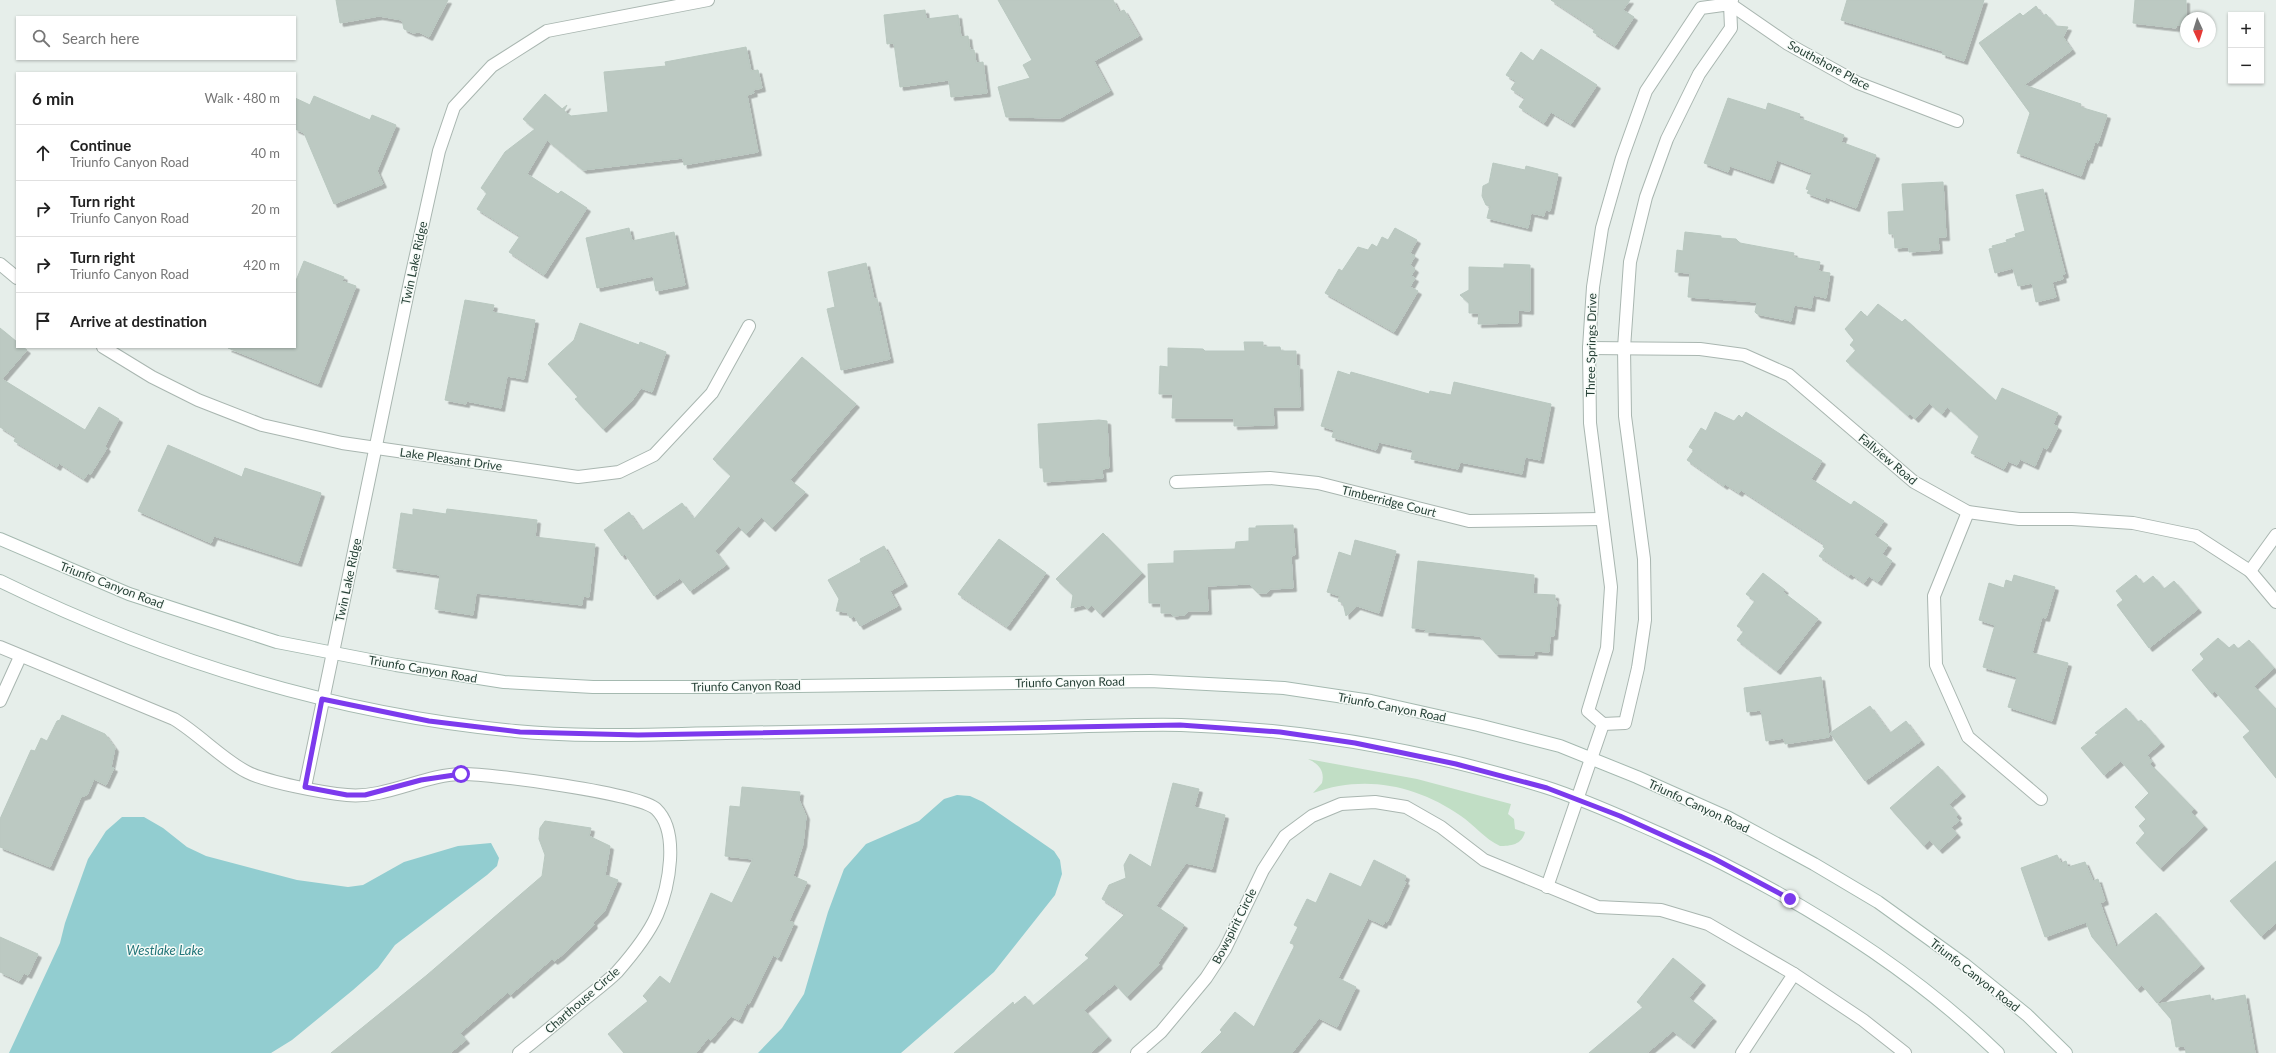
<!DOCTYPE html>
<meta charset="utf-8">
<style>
:root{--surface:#fff;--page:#f2f2f2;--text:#222;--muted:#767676;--line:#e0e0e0}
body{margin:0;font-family:Lato,sans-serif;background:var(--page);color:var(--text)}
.controls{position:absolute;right:12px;top:12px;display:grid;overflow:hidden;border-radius:0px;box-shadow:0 1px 3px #0004}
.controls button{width:36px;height:36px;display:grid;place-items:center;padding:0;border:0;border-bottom:1px solid var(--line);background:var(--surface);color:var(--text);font:20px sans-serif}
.compass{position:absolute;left:2180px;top:12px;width:36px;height:36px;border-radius:50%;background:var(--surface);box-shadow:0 1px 3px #0004;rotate:176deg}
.stop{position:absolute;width:12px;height:12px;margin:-9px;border:3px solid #7c3aed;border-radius:50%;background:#fff}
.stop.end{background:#7c3aed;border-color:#fff;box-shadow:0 1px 4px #0008}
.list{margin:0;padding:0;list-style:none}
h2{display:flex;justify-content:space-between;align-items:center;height:52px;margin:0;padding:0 16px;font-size:17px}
h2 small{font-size:13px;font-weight:400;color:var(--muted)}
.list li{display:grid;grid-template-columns:26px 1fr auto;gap:12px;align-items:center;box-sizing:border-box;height:56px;padding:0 16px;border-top:1px solid var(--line)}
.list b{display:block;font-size:15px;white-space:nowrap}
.list p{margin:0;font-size:13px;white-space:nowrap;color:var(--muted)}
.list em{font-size:13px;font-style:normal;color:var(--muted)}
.icon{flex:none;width:22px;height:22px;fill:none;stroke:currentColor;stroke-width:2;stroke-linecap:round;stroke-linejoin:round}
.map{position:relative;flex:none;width:2276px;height:1053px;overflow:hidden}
.search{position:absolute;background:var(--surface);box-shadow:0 1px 3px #0004;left:16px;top:16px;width:280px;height:44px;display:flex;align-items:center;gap:10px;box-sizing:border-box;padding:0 14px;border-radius:0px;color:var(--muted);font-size:15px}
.panel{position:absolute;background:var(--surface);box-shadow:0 1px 3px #0004;left:16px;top:72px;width:280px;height:276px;border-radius:0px}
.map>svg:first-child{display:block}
.green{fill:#c1dec5}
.water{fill:#92cdd0}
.building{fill:#bcc9c2;stroke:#b9c8c0;filter:url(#shadow)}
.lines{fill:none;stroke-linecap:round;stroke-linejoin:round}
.street-casing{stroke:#a9b6b0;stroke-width:14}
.secondary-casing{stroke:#a5b9b0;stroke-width:14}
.street{stroke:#fff;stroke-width:12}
.secondary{stroke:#fff;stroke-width:12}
.route{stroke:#7c3aed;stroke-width:5}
.labels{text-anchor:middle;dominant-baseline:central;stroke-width:3;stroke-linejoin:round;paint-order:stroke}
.street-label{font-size:12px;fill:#264036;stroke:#f7fbf8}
.water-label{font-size:13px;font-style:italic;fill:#227579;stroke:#f7fbf8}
</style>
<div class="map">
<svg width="2276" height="1053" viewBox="0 0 2276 1053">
<defs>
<filter id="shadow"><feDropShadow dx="3.5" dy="3.5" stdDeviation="0" flood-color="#0004"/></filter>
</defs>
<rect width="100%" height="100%" fill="#e6eeea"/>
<path class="green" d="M 1308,759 L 1417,779 L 1511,804 L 1508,814 L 1514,819 L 1515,829 L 1525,832 C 1522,845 1510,846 1500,846 C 1485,839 1474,825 1461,816 C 1417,785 1364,774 1313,793 L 1322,783 C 1325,771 1319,764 1308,759 Z"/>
<g class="water">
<path d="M 957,795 L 970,796 L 983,802 L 1054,851 L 1060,860 L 1062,874 L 1055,895 L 994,972 L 901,1053 L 758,1053 L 782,1028 L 804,994 L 828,912 L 844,869 L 866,844 L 919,821 L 944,799 Z"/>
<path d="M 122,817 L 144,817 L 163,828 L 187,847 L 206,856 L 297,880 L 348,887 L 363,885 L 404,862 L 458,846 L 491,843 L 499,858 L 497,866 L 487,875 L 395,945 L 378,968 L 353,990 L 292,1040 L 271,1053 L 9,1053 L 60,943 L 65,923 L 88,859 L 106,831 Z"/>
</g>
<g class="building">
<path d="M 336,0 L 448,0 L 429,37 L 419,32 L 413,33 L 404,29 L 402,20 L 379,16 L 340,23 Z"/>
<path d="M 998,0 L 1113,0 L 1119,12 L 1124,10 L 1139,36 L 1094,61 L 1110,91 L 1060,118 L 1006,117 L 998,87 L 1030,78 L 1023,65 L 1032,60 Z"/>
<path d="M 1551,0 L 1630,0 L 1623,10 L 1634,17 L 1615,46 L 1593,32 L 1595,29 Z"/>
<path d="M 1847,0 L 1984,0 L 1964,61 L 1942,54 L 1943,51 L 1841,20 Z"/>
<path d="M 2135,0 L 2186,0 L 2186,26 L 2176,25 L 2176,28 L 2133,23 Z"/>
<path d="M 2036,6 L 2043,16 L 2046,14 L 2056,26 L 2068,27 L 2063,37 L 2072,50 L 2024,85 L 2081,104 L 2080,107 L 2107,115 L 2098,143 L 2095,142 L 2089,160 L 2087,159 L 2081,176 L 2017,153 L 2030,113 L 1979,43 L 2020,13 L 2023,16 Z"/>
<path d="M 925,10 L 926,19 L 958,15 L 961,37 L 968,36 L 970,50 L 974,50 L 976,63 L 983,62 L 987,93 L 951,97 L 949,80 L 900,87 L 894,43 L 887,44 L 884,15 Z"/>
<path d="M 746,47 L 751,71 L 758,70 L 762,88 L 753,90 L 754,93 L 747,95 L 758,152 L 684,165 L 683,158 L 583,170 L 547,140 L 527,174 L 558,194 L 561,191 L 587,208 L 544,275 L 509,252 L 520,236 L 477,209 L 487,193 L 481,188 L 505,152 L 535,129 L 523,119 L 545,94 L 562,109 L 567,105 L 564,111 L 571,116 L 608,112 L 604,72 L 666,66 L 665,62 Z"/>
<path d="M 1541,49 L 1597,85 L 1571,124 L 1551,112 L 1544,123 L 1519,107 L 1525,98 L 1511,89 L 1516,81 L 1506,75 L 1521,52 L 1533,61 Z"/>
<path d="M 314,96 L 370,120 L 372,115 L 396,125 L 377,171 L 383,184 L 334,204 L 304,133 L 295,129 L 295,98 L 310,105 Z"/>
<path d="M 1728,98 L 1766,110 L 1768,103 L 1800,114 L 1799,118 L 1844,135 L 1841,142 L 1876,155 L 1856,208 L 1826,197 L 1825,200 L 1807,193 L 1809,190 L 1806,189 L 1812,173 L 1777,160 L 1770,180 L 1730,166 L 1728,172 L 1704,163 Z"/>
<path d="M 1493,163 L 1525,170 L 1526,166 L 1558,174 L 1550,211 L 1545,210 L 1544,216 L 1531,213 L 1528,228 L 1487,218 L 1490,206 L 1486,205 L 1482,196 L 1483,186 L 1489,183 Z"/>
<path d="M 1943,182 L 1946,237 L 1938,237 L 1939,250 L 1909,252 L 1909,247 L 1895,248 L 1894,234 L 1889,234 L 1888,212 L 1904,211 L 1902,184 Z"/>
<path d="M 2043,189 L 2065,274 L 2062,275 L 2063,279 L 2052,282 L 2056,297 L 2036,302 L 2032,283 L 2018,286 L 2013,268 L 1995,273 L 1989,249 L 1993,248 L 1992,246 L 2007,242 L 2006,240 L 2016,237 L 2015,234 L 2025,231 L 2016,195 Z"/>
<path d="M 629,228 L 632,241 L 674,232 L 685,285 L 656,291 L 653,276 L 597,288 L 586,238 Z"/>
<path d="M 1395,228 L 1417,240 L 1410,253 L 1415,256 L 1410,265 L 1415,269 L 1411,276 L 1415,278 L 1410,287 L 1418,291 L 1394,332 L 1325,293 L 1339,269 L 1342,271 L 1358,247 L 1368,250 L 1372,244 L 1377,247 L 1382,237 L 1388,240 Z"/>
<path d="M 1685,232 L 1721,236 L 1721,238 L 1736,239 L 1740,243 L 1794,253 L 1793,257 L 1820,262 L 1818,271 L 1830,273 L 1826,298 L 1813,295 L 1811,308 L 1794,305 L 1791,321 L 1757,314 L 1755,312 L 1757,302 L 1688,297 L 1690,273 L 1675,272 L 1677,250 L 1683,251 Z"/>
<path d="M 304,261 L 344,277 L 342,281 L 356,286 L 318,384 L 228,348 L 295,347 L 295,283 Z"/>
<path d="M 866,263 L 874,299 L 877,299 L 890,359 L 841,370 L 827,309 L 835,307 L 828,272 Z"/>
<path d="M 1504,264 L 1530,265 L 1530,311 L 1518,310 L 1518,323 L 1478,324 L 1479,313 L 1469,313 L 1469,303 L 1460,295 L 1469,290 L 1469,267 L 1504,268 Z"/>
<path d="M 465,300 L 494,305 L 492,312 L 535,320 L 524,379 L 507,376 L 501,408 L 466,401 L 466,404 L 445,400 Z"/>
<path d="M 1878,304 L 1902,322 L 1905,319 L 1996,401 L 2002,388 L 2058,413 L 2053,424 L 2058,427 L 2047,449 L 2043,447 L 2035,466 L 2020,459 L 2017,465 L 2008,461 L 2004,469 L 1971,453 L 1979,436 L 1947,407 L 1942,414 L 1929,403 L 1915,419 L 1910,414 L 1908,416 L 1846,361 L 1856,350 L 1850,345 L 1854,340 L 1845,329 L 1861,311 L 1867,317 Z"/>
<path d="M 580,323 L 639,345 L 640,342 L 666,352 L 652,392 L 641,388 L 631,402 L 603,429 L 575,399 L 578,397 L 548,364 L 574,340 Z"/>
<path d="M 0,328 L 17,342 L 17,347 L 23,347 L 27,350 L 2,379 L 85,430 L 99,407 L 119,419 L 105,446 L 107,448 L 90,475 L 88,473 L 84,479 L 59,463 L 57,467 L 14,441 L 16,437 L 0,427 Z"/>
<path d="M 1244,342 L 1263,342 L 1263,347 L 1280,347 L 1281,351 L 1296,351 L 1296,366 L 1299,366 L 1300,407 L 1273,407 L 1274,425 L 1234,426 L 1234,418 L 1172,418 L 1173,394 L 1159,394 L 1160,366 L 1168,367 L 1168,348 L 1203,349 L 1205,351 L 1245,351 Z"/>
<path d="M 802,357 L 856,404 L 790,480 L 805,492 L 772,528 L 761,517 L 746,534 L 738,526 L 715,551 L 726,565 L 690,591 L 680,578 L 654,596 L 625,554 L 622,556 L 604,530 L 629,512 L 642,531 L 682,503 L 694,519 L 731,476 L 713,459 Z"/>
<path d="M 1338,371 L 1350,375 L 1351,372 L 1429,394 L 1430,391 L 1451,395 L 1454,382 L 1551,404 L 1540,460 L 1525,457 L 1522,474 L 1460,462 L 1458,469 L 1411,459 L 1413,450 L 1379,442 L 1376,450 L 1332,437 L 1334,430 L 1321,426 Z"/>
<path d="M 1715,412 L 1734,421 L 1739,415 L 1742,418 L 1746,412 L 1777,432 L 1822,461 L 1811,479 L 1851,505 L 1854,501 L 1884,521 L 1874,535 L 1888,545 L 1882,554 L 1892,561 L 1878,582 L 1869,576 L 1864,583 L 1851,574 L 1849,576 L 1819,556 L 1825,548 L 1823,547 L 1824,544 L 1741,490 L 1739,493 L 1725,484 L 1724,486 L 1687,460 L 1694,450 L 1689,447 L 1701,428 L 1706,431 Z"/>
<path d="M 1099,420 L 1107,421 L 1109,468 L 1102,469 L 1103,478 L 1044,482 L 1043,468 L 1040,468 L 1038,424 Z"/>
<path d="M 168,445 L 242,477 L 245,468 L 321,493 L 298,563 L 214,536 L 211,543 L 138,511 Z"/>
<path d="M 413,509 L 446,514 L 447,509 L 537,520 L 535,537 L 595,544 L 589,597 L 583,596 L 582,605 L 476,593 L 473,615 L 435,609 L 440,575 L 393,568 L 401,513 L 413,515 Z"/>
<path d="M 1293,525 L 1295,555 L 1291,556 L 1293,588 L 1270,589 L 1267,593 L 1258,593 L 1249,584 L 1207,586 L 1208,611 L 1188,611 L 1185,615 L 1173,616 L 1171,613 L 1161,613 L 1161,603 L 1149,603 L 1148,564 L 1174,563 L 1174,551 L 1235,549 L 1236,542 L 1249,541 L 1249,528 L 1256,528 L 1256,526 Z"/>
<path d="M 1103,533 L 1142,573 L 1100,614 L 1092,605 L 1088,609 L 1083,605 L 1071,608 L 1073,595 L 1056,579 Z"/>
<path d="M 999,539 L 1046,573 L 1007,627 L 958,594 Z"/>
<path d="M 1355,540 L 1396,551 L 1379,613 L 1357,606 L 1346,616 L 1343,603 L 1338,601 L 1340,596 L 1327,592 L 1339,552 L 1351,556 Z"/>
<path d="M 884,546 L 904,583 L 890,591 L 898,606 L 860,626 L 854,616 L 850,618 L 847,612 L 836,611 L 839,599 L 828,580 L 861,562 L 860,559 Z"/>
<path d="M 1418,561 L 1534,575 L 1533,594 L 1555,595 L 1555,601 L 1557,601 L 1554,636 L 1550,636 L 1549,652 L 1534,651 L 1534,655 L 1496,654 L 1480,636 L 1429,632 L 1425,632 L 1426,629 L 1412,628 Z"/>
<path d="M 1763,573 L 1785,590 L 1783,592 L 1818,619 L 1777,671 L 1737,640 L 1744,631 L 1737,626 L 1755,601 L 1746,594 Z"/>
<path d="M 2014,575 L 2055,587 L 2046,618 L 2042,617 L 2032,653 L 2068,663 L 2052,721 L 2008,707 L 2017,677 L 1983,667 L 1995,625 L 1979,620 L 1989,583 L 2004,588 L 2006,580 L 2012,582 Z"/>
<path d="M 2136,575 L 2143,584 L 2153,576 L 2164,589 L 2174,581 L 2198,609 L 2149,648 L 2117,605 L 2123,600 L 2116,591 Z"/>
<path d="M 2218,638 L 2229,648 L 2234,644 L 2238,649 L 2249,640 L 2274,668 L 2254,686 L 2276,709 L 2276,778 L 2243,737 L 2250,731 L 2215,691 L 2212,694 L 2192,670 L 2204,659 L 2200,654 Z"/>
<path d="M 1821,677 L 1829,737 L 1785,744 L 1784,738 L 1766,741 L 1761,710 L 1747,712 L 1744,688 Z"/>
<path d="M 1870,706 L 1890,733 L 1906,721 L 1921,741 L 1865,781 L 1830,733 Z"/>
<path d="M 2126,708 L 2138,722 L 2141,720 L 2161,743 L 2147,755 L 2152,762 L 2150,764 L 2194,809 L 2191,812 L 2204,826 L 2160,868 L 2136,843 L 2145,833 L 2139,826 L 2146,819 L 2135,807 L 2149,793 L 2121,761 L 2104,775 L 2081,748 L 2098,734 L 2095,733 Z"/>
<path d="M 62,715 L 105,734 L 115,748 L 111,767 L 114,768 L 106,785 L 94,779 L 87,795 L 81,797 L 50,867 L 0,847 L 0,819 L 31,750 L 35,751 L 41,738 L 47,741 L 57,721 L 60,720 Z"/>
<path d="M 1938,766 L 1962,793 L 1949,804 L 1958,815 L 1956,817 L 1959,821 L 1951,827 L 1957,834 L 1939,850 L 1930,840 L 1924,846 L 1890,808 Z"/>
<path d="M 1173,783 L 1199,789 L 1194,807 L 1225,815 L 1212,869 L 1186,863 L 1156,906 L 1184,925 L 1158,963 L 1159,965 L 1127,997 L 1115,984 L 1084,1010 L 1108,1037 L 1090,1053 L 954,1053 L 1013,1002 L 1014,1005 L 1025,996 L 1033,1006 L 1089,958 L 1085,955 L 1125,914 L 1102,899 L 1109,885 L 1126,878 L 1124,865 L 1130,854 L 1151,867 Z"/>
<path d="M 742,787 L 800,792 L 799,800 L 806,816 L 803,844 L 793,876 L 807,882 L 789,921 L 794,923 L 778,958 L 773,955 L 749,1004 L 747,1003 L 739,1020 L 731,1016 L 711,1040 L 708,1038 L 696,1053 L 624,1053 L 608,1034 L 648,1001 L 643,996 L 660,976 L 670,984 L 711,893 L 732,903 L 753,859 L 725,856 L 730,806 L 740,807 Z"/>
<path d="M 545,821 L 591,828 L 589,836 L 610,846 L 605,875 L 618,880 L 604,912 L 593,922 L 594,925 L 561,956 L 554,961 L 552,959 L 510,995 L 508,992 L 460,1033 L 466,1040 L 450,1053 L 331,1053 L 427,975 L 542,876 L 545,855 L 539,839 L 540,828 Z"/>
<path d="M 2057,855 L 2061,863 L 2066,861 L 2068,867 L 2085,862 L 2093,881 L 2098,879 L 2105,901 L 2100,903 L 2116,947 L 2156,913 L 2201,965 L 2157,1003 L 2142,985 L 2137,989 L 2092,937 L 2086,922 L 2045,937 L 2021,868 Z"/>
<path d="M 1374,860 L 1406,876 L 1404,881 L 1406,882 L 1387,922 L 1385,921 L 1383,925 L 1368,918 L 1338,978 L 1356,987 L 1337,1027 L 1319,1018 L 1292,1053 L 1201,1053 L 1222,1032 L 1220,1030 L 1235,1012 L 1254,1027 L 1295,945 L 1290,943 L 1298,927 L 1294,925 L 1307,899 L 1316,903 L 1330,873 L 1361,887 Z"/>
<path d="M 2276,861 L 2276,923 L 2261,936 L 2230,901 Z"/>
<path d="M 0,937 L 38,954 L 28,975 L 24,973 L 19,981 L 0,972 Z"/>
<path d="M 1673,958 L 1702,982 L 1689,998 L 1713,1018 L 1691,1045 L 1673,1031 L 1647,1053 L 1589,1053 L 1643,1007 L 1637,1002 Z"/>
<path d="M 2210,995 L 2211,1001 L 2245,995 L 2255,1053 L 2186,1053 L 2185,1046 L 2176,1047 L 2171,1019 L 2158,1004 Z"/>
</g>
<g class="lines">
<defs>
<g id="street">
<path d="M 1730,4 L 1701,8 L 1646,91 L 1622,158 L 1602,228 L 1593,287 L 1589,348 L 1590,423 L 1611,587 L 1607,648 L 1588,711 L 1603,724 L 1625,723 L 1638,668 L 1645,620 L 1644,559 L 1625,416 L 1624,348 L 1630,262 L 1646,197 L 1667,139 L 1699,74 L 1731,28 L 1730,4 L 1732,0"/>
<path d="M 1730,4 L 1788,44 L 1858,83 L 1957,121"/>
<path d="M 0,264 L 17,278"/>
<path d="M 103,347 L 152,377 L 198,400 L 262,425 L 342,443 L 578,477 L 619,472 L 654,455 L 712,393 L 749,326"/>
<path d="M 1589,348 L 1700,349 L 1744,355 L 1789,375 L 1914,482 L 1968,512 L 2019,519 L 2072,519 L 2133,523 L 2196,536 L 2250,571 L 2276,602"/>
<path d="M 1176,482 L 1270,478 L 1318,483 L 1469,521 L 1601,519"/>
<path d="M 1968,512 L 1934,596 L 1936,665 L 1968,737 L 2041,799"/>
<path d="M 2250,571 L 2276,535"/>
<path d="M 0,647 L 174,719 C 199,734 223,760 247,772 C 266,782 324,793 347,795 C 386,799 424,774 463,774 C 492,774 638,793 656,809 C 680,832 669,887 657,915 C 648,935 632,955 617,972 C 608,981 596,990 586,998 C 564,1016 542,1035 519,1053"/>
<path d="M 0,701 L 20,657"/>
<path d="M 305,787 L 410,282 L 439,151 L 454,107 L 492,66 L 547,31 L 708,0"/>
<path d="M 1547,887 L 1603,724"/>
<path d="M 1137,1053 L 1161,1032 L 1206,978 L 1225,949 L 1263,870 L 1285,836 L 1312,816 L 1341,804 L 1375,802 L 1406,807 L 1441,827 L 1484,860 L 1598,907 L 1661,910 L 1708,924 L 1794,974 L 1863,1020 L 1905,1053"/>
<path d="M 1742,1053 L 1794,974"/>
</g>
<g id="secondary">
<path d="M 0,539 L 129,594 L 277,642 L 396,665 L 504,682 L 593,687 L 728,687 L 1150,681 L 1284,688 L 1371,701 L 1478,725 L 1560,746 L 1637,777 L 1729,818 L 1814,864 L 1878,902 L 1964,964 L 2027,1015 L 2066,1053"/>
<path d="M 0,581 C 161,660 335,714 515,731 C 583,738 657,734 726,733 C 825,731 924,729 1023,728 C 1075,727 1129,724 1181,725 C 1304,729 1428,751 1545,787 C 1586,800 1624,818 1663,835 C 1784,890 1902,960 1998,1053"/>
</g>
</defs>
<use href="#street" class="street-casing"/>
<use href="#secondary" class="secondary-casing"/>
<use href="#street" class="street"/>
<use href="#secondary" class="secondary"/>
</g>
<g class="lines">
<path class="route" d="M 461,774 L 421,780 L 365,795 L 347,795 L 305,787 L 322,699 L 429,721 L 520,732 L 638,735 L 1180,725 L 1280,732 L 1355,743 L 1456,764 L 1547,788 L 1620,816 L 1713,858 L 1790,899"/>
</g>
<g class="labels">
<g class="street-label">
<text transform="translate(1829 65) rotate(28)">Southshore Place</text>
<text transform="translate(414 263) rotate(-78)">Twin Lake Ridge</text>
<text transform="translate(1591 345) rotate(-89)">Three Springs Drive</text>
<text transform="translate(451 459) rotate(8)">Lake Pleasant Drive</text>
<text transform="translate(1888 459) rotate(40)">Fallview Road</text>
<text transform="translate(1389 501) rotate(14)">Timberridge Court</text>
<text transform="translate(348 580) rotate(-78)">Twin Lake Ridge</text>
<text transform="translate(112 585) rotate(21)">Triunfo Canyon Road</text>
<text transform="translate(423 669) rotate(10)">Triunfo Canyon Road</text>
<text transform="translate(1070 682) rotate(-1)">Triunfo Canyon Road</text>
<text transform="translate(746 686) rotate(-1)">Triunfo Canyon Road</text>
<text transform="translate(1392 707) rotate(11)">Triunfo Canyon Road</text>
<text transform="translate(1699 806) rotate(25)">Triunfo Canyon Road</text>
<text transform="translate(1234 926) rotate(-63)">Bowspirit Circle</text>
<text transform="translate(1975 975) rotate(38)">Triunfo Canyon Road</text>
<text transform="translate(582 1000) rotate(-41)">Charthouse Circle</text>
</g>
<g class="water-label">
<text x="165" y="950">Westlake Lake</text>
</g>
</g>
</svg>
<div class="controls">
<button>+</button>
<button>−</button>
</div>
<svg class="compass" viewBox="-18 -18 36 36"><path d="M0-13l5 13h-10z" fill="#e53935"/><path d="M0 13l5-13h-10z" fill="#767676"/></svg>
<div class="stop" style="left:461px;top:774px"></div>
<div class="stop end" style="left:1790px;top:899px"></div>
<div class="search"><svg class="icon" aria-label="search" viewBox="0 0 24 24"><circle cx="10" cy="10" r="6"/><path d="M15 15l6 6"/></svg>Search here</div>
<section class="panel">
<h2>6 min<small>Walk · 480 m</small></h2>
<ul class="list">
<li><svg class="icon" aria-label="ahead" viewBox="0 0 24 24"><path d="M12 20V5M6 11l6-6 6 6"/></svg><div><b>Continue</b><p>Triunfo Canyon Road</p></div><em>40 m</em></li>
<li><svg class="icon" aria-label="right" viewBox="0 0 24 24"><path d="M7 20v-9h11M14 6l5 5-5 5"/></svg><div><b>Turn right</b><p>Triunfo Canyon Road</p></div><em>20 m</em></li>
<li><svg class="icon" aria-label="right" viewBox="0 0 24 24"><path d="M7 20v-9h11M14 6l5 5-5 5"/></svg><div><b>Turn right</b><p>Triunfo Canyon Road</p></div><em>420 m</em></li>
<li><svg class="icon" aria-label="arrive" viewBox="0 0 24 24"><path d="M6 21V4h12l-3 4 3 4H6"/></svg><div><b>Arrive at destination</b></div></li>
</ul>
</section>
</div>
